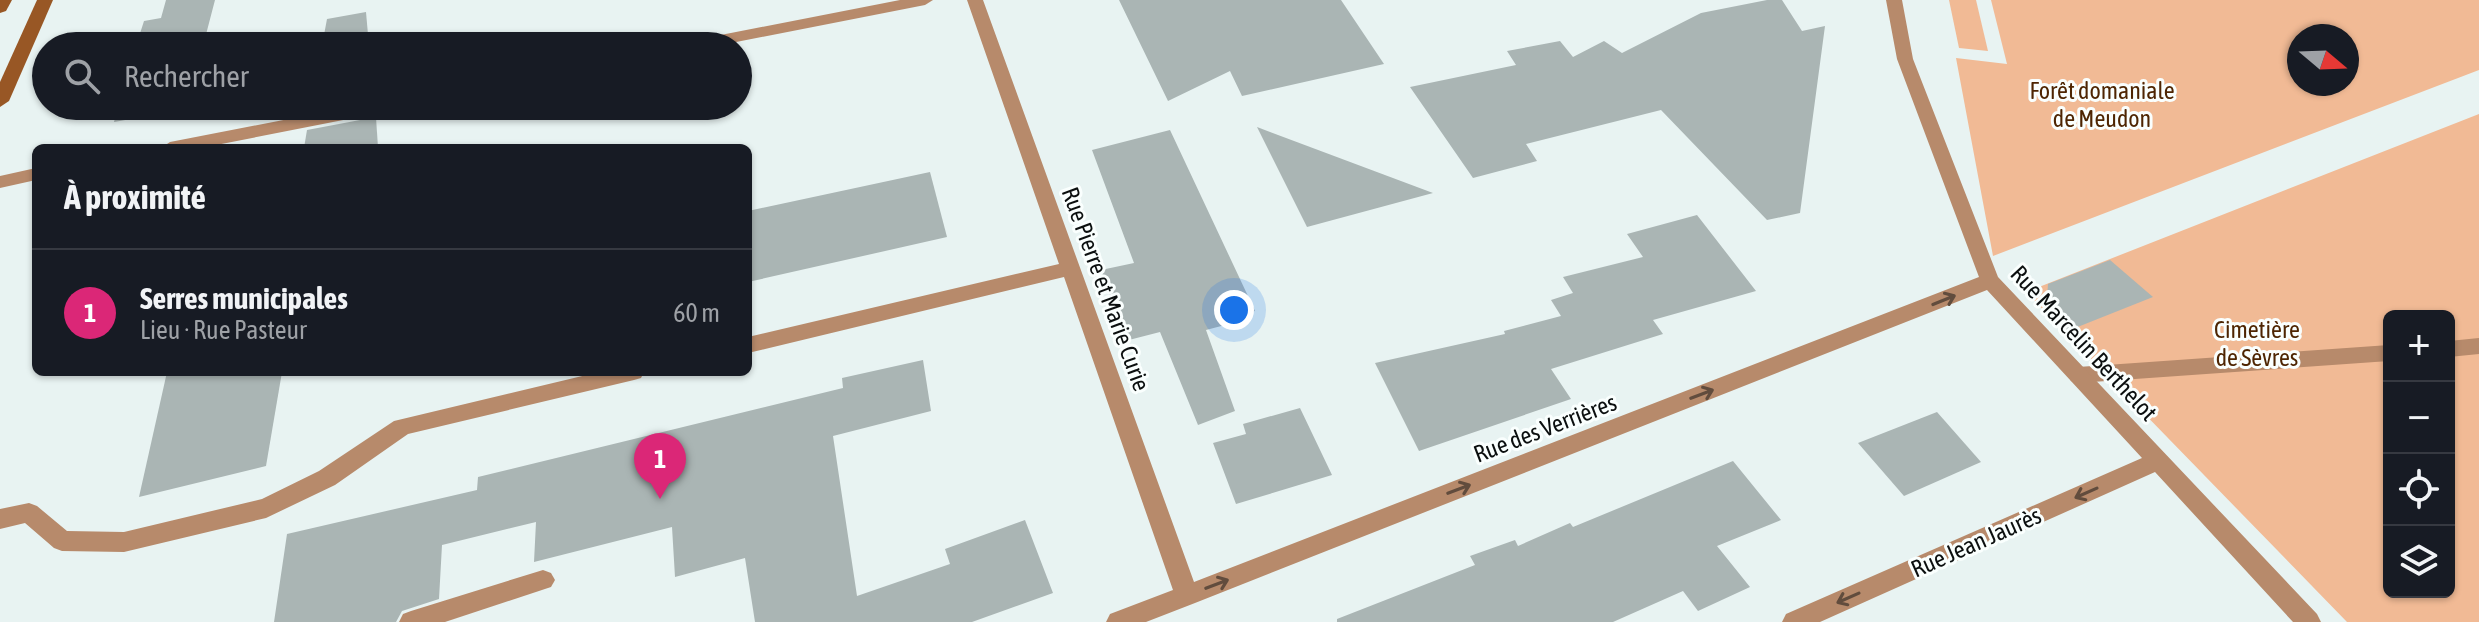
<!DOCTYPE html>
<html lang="fr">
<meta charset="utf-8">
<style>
:root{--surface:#171b24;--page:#20242c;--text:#f1f3f6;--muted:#9ea1a6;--line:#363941;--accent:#db2777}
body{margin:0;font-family:"Asap Condensed",sans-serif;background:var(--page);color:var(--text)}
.controls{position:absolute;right:24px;bottom:24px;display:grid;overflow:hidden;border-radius:12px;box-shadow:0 2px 6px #0004}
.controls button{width:72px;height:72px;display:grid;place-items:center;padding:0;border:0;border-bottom:2px solid var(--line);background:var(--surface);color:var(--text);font:40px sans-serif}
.compass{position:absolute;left:2287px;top:24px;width:72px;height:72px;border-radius:50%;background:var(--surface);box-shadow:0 2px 6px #0004;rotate:109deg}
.you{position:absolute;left:1234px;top:310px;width:28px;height:28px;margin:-20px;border:6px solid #fff;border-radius:50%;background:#1a73e8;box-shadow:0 0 0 12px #1a73e833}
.badge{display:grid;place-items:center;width:52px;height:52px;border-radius:50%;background:var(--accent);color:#fff;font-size:26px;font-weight:700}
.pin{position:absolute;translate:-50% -66px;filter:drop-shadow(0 2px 4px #0008)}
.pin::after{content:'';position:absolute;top:42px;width:28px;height:24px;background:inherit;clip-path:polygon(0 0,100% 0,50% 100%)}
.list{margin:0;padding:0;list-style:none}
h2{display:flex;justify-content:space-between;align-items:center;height:104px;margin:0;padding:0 32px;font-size:34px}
h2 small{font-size:26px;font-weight:400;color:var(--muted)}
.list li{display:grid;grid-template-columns:52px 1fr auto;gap:24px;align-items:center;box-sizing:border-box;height:128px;padding:0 32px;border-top:2px solid var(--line)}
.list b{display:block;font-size:30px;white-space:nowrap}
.list p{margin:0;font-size:26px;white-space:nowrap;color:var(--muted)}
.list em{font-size:26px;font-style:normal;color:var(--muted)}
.icon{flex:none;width:44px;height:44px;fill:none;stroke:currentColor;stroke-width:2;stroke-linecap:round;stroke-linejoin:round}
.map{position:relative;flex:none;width:2479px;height:622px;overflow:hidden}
.search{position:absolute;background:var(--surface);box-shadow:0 2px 6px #0004;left:32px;top:32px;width:720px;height:88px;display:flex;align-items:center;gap:20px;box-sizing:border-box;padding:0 28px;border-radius:44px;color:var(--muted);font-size:30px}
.panel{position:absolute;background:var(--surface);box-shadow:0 2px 6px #0004;left:32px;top:144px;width:720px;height:232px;border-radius:12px}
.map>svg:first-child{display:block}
.green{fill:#f1ba95;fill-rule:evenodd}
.building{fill:#aab5b4}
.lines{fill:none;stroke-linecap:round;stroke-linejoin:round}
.service{fill:#b78a6b;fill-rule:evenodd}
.minor{fill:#b78a6b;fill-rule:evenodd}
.secondary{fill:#985725;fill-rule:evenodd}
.oneway{stroke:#614c3d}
.labels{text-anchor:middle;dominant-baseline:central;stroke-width:6;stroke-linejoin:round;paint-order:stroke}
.park-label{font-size:24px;fill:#4e2502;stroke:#fafffe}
.street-label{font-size:24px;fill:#0b0f0f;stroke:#fafffe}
</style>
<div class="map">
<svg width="2479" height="622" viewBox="0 0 2479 622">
<rect width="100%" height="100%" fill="#e8f3f2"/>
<g class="green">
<path d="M 1949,0 L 1976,0 L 1988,51 L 1959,48 Z"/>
<path d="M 1991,0 L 2479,0 L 2479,70 L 1993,256 L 1956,58 L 2007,64 ZM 2347,36 L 2347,84 L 2299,84 L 2299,36 Z"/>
<path d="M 2479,114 L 2479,622 L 2347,622 L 2026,292 ZM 2389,316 L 2449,316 L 2449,592 L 2389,592 Z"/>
</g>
<g class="building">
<path d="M 166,0 L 215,0 L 203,46 L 136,46 L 144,21 L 161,18 Z"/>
<path d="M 1119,0 L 1341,0 L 1384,64 L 1242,96 L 1230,71 L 1168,101 Z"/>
<path d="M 1767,0 L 1782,0 L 1802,31 L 1825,26 L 1800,213 L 1767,220 L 1661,110 L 1526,144 L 1537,161 L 1473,178 L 1410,87 L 1516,65 L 1507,51 L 1560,41 L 1573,57 L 1604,41 L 1622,53 L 1701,13 Z"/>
<path d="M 366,12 L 369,46 L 322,46 L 327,19 Z"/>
<path d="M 118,106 L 187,106 L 187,109 L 114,122 Z"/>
<path d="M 376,117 L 378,148 L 304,148 L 307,130 Z"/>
<path d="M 1257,127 L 1433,193 L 1307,227 Z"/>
<path d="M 1170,130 L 1255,311 L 1226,319 L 1229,324 L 1206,330 L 1235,411 L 1198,425 L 1160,332 L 1125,341 L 1101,270 L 1134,263 L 1092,150 Z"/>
<path d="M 930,172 L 947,237 L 748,282 L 748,211 Z"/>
<path d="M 1697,215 L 1756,291 L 1653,320 L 1663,334 L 1551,369 L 1571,399 L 1419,451 L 1375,363 L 1505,334 L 1504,331 L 1561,316 L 1551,300 L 1573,293 L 1563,277 L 1643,257 L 1627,234 Z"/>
<path d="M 2110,260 L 2153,297 L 2065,332 L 2046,313 L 2048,284 Z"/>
<path d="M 923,360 L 931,411 L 833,436 L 857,596 L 950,564 L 945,549 L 1025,520 L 1053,593 L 972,622 L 755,622 L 745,558 L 675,577 L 672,527 L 534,562 L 536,522 L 442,545 L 439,599 L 402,611 L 396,622 L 274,622 L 287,534 L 477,490 L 478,477 L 843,388 L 842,378 Z"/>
<path d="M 167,372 L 282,372 L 266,466 L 139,497 Z"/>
<path d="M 1300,408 L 1332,475 L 1236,504 L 1213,443 L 1246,434 L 1243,424 Z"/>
<path d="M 1937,412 L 1981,462 L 1904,496 L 1858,443 Z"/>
<path d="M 1733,461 L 1781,520 L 1717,546 L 1750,587 L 1698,611 L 1683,591 L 1613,622 L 1337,622 L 1337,619 L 1475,565 L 1470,556 L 1515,540 L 1518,546 L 1570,523 L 1573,527 Z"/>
</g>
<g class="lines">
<g class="service">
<path d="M 2479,338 L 2479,354 L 2449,357 L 2449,341 Z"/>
<path d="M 2389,345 L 2389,361 L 2078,383 L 2071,381 L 2068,375 L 2071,369 L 2078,367 Z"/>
<path d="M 543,570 L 551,573 L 555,580 L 551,587 L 445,622 L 399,622 L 403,614 L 411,611 Z"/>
</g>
<g class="minor">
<path d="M 900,0 L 933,0 L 925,5 L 716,46 L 682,46 L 690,41 Z"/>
<path d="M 967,0 L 983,0 L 1194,582 L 1979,277 L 1897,59 L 1886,0 L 1902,0 L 1913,59 L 1998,277 L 2317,614 L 2321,622 L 2293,622 L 2155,472 L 1820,622 L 1782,622 L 1786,614 L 2142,458 L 1987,290 L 1195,603 L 1146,622 L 1106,622 L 1110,614 L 1173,590 L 1064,277 L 748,353 L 748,337 L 1059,264 Z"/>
<path d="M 355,106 L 393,106 L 384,112 L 201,148 L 161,148 L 170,142 Z"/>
<path d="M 36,168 L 36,180 L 0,188 L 0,176 Z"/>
<path d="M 599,372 L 644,372 L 641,378 L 634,380 L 408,434 L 335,485 L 266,518 L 124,552 L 62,551 L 54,548 L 25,523 L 0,529 L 0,509 L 29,503 L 37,506 L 67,531 L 124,532 L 262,499 L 319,471 L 394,421 Z"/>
</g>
<g class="secondary">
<path d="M 0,0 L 12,0 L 6,11 L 0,13 Z"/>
<path d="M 37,0 L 53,0 L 9,101 L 0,107 L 0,82 Z"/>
</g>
</g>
<defs><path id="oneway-shaft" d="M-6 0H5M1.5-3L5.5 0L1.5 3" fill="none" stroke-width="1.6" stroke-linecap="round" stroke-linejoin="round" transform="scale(2)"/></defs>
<g class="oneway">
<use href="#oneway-shaft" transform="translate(1944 300) rotate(-22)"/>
<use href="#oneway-shaft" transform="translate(1702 394) rotate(-21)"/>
<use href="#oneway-shaft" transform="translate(1459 489) rotate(-21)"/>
<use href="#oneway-shaft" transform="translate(2086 493) rotate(156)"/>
<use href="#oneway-shaft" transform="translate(1217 584) rotate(-21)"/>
<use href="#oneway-shaft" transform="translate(1848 598) rotate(156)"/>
</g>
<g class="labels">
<g class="park-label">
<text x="2102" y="90">Forêt domaniale<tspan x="2102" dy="28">de Meudon</tspan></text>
<text x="2257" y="329">Cimetière<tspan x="2257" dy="28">de Sèvres</tspan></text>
</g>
<g class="street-label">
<text transform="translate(1106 289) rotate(70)">Rue Pierre et Marie Curie</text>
<text transform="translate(2084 343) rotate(47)">Rue Marcelin Berthelot</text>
<text transform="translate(1545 428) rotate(-21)">Rue des Verrières</text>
<text transform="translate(1976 542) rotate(-24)">Rue Jean Jaurès</text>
</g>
</g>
</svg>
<div class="controls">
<button>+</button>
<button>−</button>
<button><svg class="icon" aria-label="locate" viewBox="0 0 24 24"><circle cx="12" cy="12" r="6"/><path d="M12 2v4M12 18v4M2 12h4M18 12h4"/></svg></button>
<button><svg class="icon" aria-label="layers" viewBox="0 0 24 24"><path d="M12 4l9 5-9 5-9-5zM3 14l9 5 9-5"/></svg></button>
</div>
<svg class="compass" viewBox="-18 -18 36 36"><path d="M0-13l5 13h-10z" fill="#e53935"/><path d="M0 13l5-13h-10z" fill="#9ea1a6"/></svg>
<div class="you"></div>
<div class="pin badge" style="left:660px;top:499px">1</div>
<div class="search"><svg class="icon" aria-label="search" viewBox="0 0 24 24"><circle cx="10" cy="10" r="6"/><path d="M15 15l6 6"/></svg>Rechercher</div>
<section class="panel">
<h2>À proximité<small></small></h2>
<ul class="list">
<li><span class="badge">1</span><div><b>Serres municipales</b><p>Lieu · Rue Pasteur</p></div><em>60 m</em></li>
</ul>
</section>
</div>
